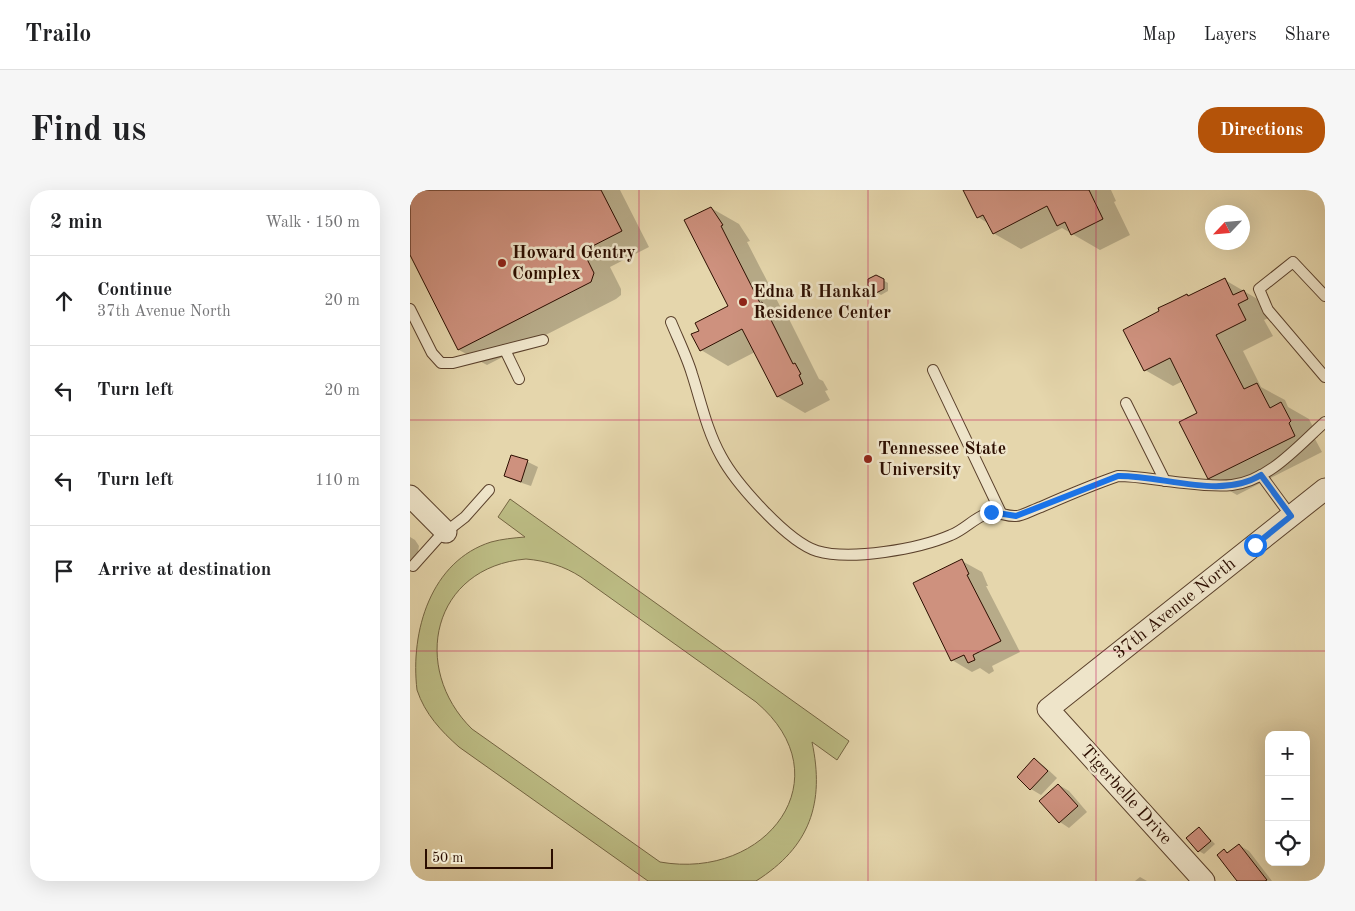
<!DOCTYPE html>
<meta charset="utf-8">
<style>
:root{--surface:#fff;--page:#f6f6f6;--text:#202124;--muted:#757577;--line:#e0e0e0;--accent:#b45309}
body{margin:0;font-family:"Old Standard TT",serif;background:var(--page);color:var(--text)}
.controls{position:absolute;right:15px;bottom:15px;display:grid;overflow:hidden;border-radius:10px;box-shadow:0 5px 20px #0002}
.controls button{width:45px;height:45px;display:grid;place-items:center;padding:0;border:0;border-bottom:1px solid var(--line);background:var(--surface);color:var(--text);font:25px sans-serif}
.compass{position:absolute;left:795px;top:15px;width:45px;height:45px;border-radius:50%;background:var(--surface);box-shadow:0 5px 20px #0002;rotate:244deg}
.scale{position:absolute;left:15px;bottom:12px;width:128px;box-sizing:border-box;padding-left:5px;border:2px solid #2c0e00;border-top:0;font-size:14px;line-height:18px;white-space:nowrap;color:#2c0e00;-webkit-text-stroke:4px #eee4c9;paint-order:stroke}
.stop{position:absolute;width:15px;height:15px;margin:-11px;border:4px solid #1a73e8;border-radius:50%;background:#fff}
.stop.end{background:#1a73e8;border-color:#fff;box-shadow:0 1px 5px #0008}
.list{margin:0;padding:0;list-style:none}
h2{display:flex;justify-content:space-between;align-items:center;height:65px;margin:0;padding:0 20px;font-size:21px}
h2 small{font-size:16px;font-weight:400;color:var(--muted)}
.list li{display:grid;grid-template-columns:32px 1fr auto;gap:15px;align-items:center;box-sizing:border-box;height:90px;padding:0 20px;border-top:1px solid var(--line)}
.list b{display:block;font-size:19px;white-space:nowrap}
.list p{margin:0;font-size:16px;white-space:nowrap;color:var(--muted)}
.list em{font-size:16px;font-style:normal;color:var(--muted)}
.icon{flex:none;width:28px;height:28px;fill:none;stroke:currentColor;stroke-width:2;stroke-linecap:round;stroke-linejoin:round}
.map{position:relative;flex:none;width:915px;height:691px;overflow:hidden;border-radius:20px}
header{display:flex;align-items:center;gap:30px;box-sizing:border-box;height:70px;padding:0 25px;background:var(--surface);border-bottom:1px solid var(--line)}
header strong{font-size:24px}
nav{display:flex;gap:28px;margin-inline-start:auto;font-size:18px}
.intro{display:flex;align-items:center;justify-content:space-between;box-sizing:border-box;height:120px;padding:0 30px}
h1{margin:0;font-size:35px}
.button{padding:12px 22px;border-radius:20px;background:var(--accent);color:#fff;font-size:18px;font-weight:700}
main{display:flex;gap:30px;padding:0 30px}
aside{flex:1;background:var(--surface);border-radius:20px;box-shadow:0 5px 20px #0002}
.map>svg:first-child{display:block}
.green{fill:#bcbc84;stroke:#746542;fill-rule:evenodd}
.shadow{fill:#0003}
.building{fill:#ce917e;stroke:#2c0e00}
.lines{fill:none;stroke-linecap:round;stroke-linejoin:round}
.lane-casing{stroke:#5a402b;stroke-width:12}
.street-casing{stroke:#5a402b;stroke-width:23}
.lane{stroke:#eee4c9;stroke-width:10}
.street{stroke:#eee4c9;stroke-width:21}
.route{stroke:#1a73e8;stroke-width:6}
.grid{fill:none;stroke:#c2185b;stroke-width:1;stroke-opacity:0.55}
.poi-dot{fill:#8f2418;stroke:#eee4c9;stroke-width:2}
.labels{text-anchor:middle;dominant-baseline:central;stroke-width:5;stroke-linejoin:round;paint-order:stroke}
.poi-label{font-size:18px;font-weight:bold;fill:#2c0e00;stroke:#eee4c9;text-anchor:start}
.street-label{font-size:18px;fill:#2c0e00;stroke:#eee4c9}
</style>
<header>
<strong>Trailo</strong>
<nav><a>Map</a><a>Layers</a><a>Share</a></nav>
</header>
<div class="intro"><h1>Find us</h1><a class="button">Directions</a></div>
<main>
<aside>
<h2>2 min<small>Walk · 150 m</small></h2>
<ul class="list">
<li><svg class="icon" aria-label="ahead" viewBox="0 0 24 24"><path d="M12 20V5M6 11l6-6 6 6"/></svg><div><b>Continue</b><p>37th Avenue North</p></div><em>20 m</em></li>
<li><svg class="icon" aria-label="left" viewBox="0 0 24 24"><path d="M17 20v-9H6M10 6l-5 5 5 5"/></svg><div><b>Turn left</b></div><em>20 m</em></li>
<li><svg class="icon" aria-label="left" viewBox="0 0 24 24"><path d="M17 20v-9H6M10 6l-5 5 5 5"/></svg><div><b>Turn left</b></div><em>110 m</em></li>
<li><svg class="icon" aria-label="arrive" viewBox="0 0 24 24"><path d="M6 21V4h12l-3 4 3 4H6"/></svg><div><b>Arrive at destination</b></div></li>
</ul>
</aside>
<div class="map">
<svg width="915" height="691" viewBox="0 0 915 691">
<rect width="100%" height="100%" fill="#e5d6ac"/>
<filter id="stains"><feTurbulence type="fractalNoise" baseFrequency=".004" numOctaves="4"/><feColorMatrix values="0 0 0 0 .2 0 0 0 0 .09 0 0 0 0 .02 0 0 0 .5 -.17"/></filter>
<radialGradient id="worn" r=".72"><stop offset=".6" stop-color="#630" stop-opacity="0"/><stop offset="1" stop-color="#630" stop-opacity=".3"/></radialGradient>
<path class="green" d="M 100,309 L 439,551 L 427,570 L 402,552 C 415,613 400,657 346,691 L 238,691 L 49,557 C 31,541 15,524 7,500 C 0,441 21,371 81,352 C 92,349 103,348 115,347 L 88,327 ZM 116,369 C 137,371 154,376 171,387 L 346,512 C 435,587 357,691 250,672 L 62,539 C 0,478 22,377 116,369 Z"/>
<g class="shadow">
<path d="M 0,0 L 210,0 L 239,57 L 200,77 L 211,99 L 211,105 L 206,109 L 77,175 L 49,160 L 0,62 Z"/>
<path d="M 554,0 L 701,0 L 706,11 L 704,12 L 720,45 L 690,60 L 652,38 L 611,59 L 583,43 L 579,34 L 568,27 Z"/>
<path d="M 301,18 L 329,34 L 340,51 L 337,52 L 371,118 L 376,127 L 379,129 L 409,189 L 413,191 L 418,200 L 415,201 L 420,210 L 395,223 L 368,207 L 345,162 L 318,176 L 291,160 L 290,141 L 320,117 Z"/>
<path d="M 466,86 L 478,93 L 478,101 L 471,105 L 459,97 Z"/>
<path d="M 815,90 L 861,117 L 865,125 L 854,130 L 863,146 L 833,161 L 851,197 L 875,210 L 878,217 L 899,229 L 908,247 L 905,249 L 912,262 L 827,305 L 799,289 L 771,233 L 789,224 L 773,191 L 763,196 L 735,180 L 751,122 L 777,105 L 780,107 Z"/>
<path d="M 102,266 L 118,272 L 128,277 L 121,296 L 106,291 L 96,285 Z"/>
<path d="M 0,347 L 5,350 L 9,356 L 8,362 L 0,372 Z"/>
<path d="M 552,371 L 572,382 L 578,396 L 576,396 L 610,462 L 582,476 L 584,481 L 579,484 L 570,478 L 562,482 L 542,470 L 505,394 Z"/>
<path d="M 625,570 L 634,576 L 647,588 L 631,605 L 621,599 L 609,587 Z"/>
<path d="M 649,595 L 659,601 L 677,622 L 659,638 L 650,632 Z"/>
<path d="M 789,639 L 793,642 L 805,654 L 794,664 L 789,661 L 778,648 Z"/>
<path d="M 829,655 L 839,661 L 862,691 L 829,691 L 814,661 L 819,663 Z"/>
<path d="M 730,687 L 737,691 L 725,691 Z"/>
</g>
<g class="building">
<path d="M 0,0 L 191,0 L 212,41 L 173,61 L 184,83 L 181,92 L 48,160 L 0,65 Z"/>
<path d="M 553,0 L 679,0 L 693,29 L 661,45 L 655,32 L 647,36 L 637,16 L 583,44 L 573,25 L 567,28 Z"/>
<path d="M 301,17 L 313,35 L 311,36 L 344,101 L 350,113 L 352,112 L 383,174 L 385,173 L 391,184 L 389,185 L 393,194 L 367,207 L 332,139 L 290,161 L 281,144 L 289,141 L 285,133 L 318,116 L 274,30 Z"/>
<path d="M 466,85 L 474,89 L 474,99 L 466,103 L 458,98 L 458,89 Z"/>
<path d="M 815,88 L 823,105 L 834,100 L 838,109 L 828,114 L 836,130 L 806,145 L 834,199 L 847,193 L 860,218 L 871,212 L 881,231 L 879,233 L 885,246 L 798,289 L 769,232 L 787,223 L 760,168 L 734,181 L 713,140 L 749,121 L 748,118 L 761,112 L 777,104 L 778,106 Z"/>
<path d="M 101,265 L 118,270 L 111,292 L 94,286 Z"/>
<path d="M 552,369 L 559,384 L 557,385 L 591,451 L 563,465 L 565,470 L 558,473 L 554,465 L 541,471 L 503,393 Z"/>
<path d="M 624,568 L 638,581 L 620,600 L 607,587 Z"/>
<path d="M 648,594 L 668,616 L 649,633 L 629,611 Z"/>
<path d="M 789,637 L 801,651 L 788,662 L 776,648 Z"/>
<path d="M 829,654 L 857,690 L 855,691 L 827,691 L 807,665 L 814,659 L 817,663 Z"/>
</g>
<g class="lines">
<defs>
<g id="lane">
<path d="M 915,106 L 883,72 L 849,99 L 858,120 L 915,187"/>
<path d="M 0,119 L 22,163 L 31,173 L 43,173 L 133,150"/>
<path d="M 261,132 C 268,149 277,167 282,184 C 291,212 297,241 311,266 C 326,294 378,352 407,361 C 440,371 509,359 541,345 C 554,340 563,329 576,324 C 588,320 595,327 606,326 C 613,326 624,319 631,317 C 656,306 682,295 708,286 C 727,286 746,290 765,292 C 784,294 803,297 822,295 C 859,291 889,255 915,232"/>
<path d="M 95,160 L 109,189"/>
<path d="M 523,180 L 591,323"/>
<path d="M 716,213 L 755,291"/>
<path d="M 851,285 L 881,326"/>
<path d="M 3,376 L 28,348 L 55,327 L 79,300"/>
</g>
<g id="street">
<path d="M 0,306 L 36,342"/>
<path id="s1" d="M 794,691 L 638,519 L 915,299"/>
</g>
</defs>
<use href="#lane" class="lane-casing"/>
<use href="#street" class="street-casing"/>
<use href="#lane" class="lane"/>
<use href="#street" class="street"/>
</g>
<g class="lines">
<path class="route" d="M 581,322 L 606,326 L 708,286 C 752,285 811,310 851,285 L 881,326 L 845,355"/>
</g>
<path class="grid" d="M 229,0 L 229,691M 458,0 L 458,691M 686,0 L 686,691M 0,230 L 915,230M 0,461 L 915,461"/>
<g class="poi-dot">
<circle cx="92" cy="73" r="5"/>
<circle cx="333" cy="112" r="5"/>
<circle cx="458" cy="269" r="5"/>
</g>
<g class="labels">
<g class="poi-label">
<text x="102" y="63">Howard Gentry<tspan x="102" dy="21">Complex</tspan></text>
<text x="343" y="102">Edna R Hankal<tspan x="343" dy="21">Residence Center</tspan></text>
<text x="468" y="259">Tennessee State<tspan x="468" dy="21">University</tspan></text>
</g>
<g class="street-label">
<text stroke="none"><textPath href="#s1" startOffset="394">37th Avenue North</textPath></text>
<text transform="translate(716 605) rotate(48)">Tigerbelle Drive</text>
</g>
</g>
<rect width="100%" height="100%" filter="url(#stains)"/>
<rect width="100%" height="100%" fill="url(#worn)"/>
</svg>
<div class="controls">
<button>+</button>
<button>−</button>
<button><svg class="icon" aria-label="locate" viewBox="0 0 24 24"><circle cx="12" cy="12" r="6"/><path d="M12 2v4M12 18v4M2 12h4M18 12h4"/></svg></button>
</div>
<svg class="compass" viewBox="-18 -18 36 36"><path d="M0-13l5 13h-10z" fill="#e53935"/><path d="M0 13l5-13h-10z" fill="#757577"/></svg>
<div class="scale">50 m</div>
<div class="stop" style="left:845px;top:355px"></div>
<div class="stop end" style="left:581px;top:322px"></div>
</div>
</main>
